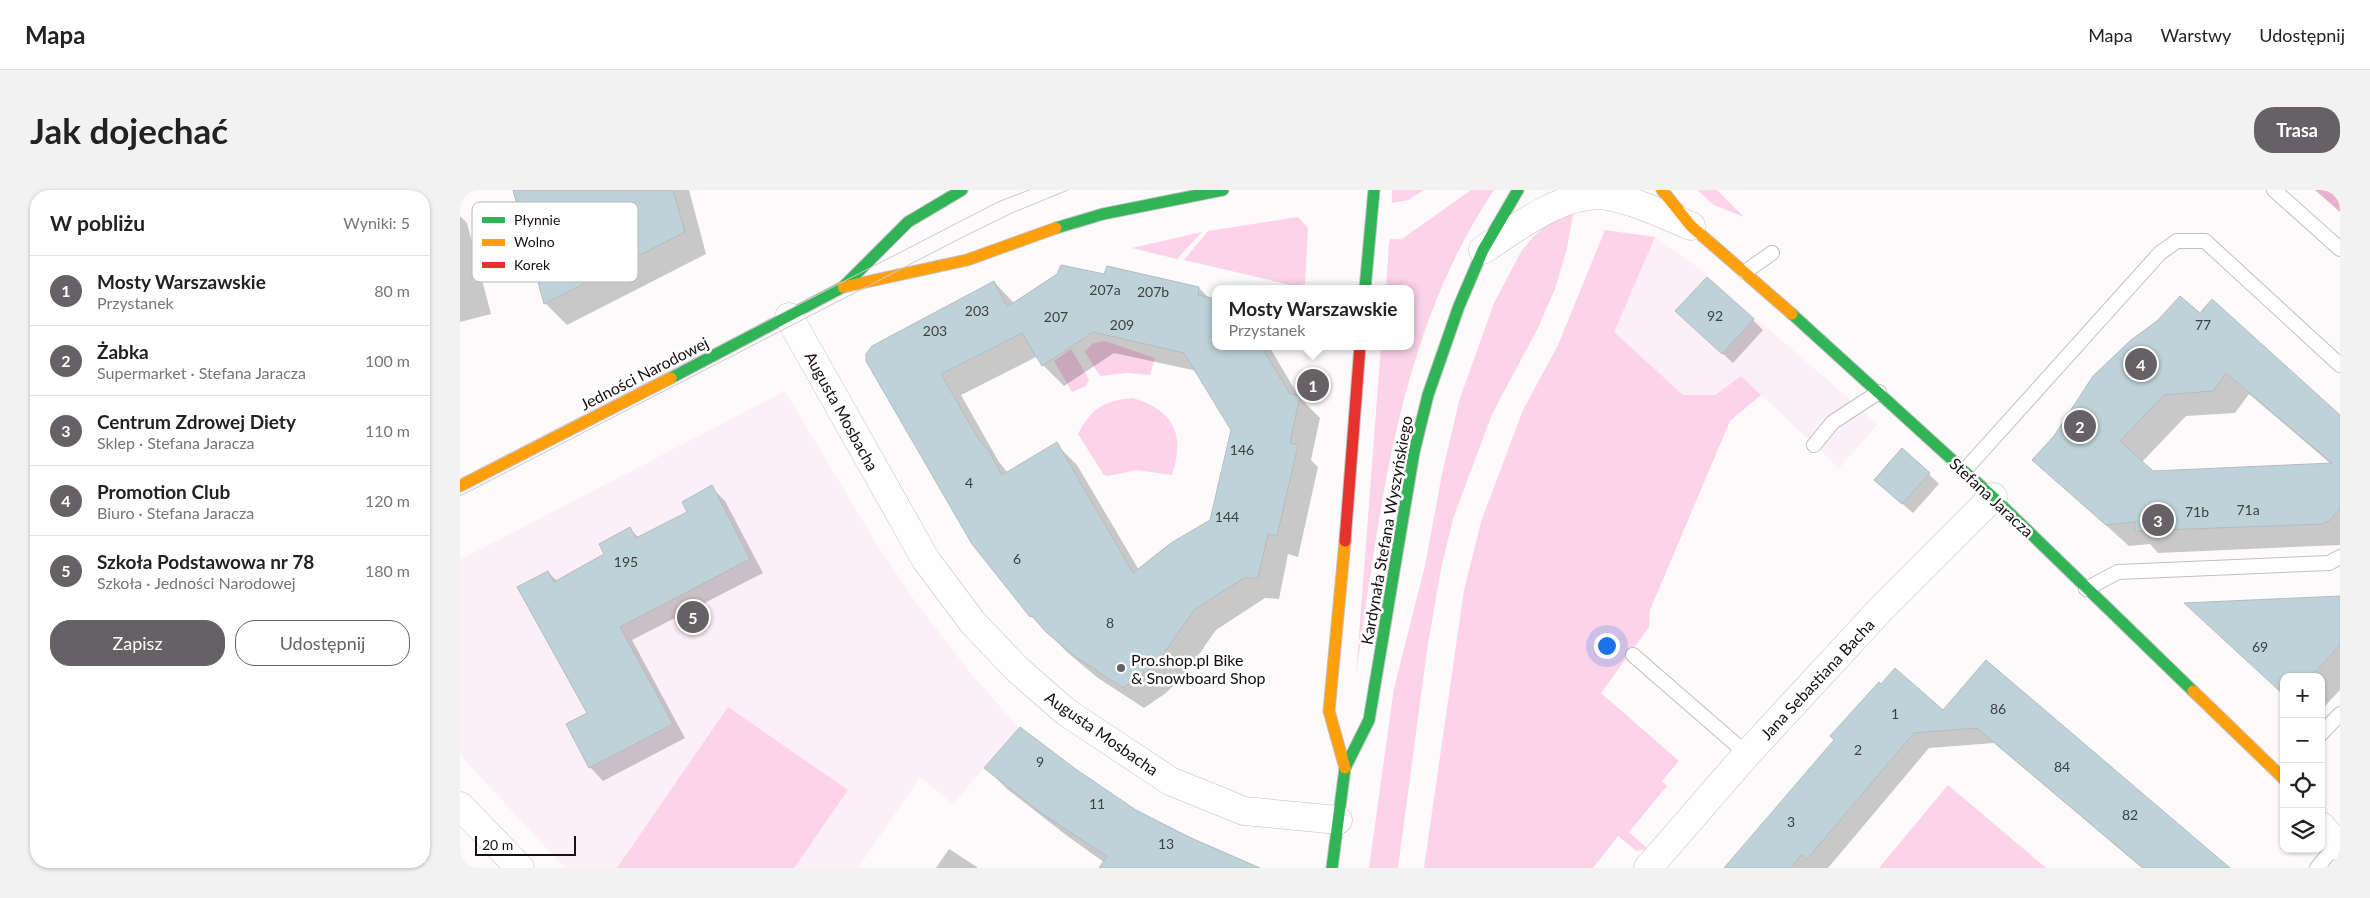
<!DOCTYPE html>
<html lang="pl">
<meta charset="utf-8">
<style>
:root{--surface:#fff;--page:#f2f2f2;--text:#222;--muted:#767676;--line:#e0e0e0;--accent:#666164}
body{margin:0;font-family:Lato,sans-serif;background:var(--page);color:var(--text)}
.controls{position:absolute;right:15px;bottom:15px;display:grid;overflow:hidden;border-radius:10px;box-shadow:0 1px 4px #0004}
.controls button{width:45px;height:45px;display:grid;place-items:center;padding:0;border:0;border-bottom:1px solid var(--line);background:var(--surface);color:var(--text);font:25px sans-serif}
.scale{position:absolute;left:15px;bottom:12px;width:101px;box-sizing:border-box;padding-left:5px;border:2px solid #160f13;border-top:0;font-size:14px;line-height:18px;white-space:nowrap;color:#160f13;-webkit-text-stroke:4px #fff;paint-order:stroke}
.you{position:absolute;left:1146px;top:455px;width:18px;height:18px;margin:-12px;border:4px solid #fff;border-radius:50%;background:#1a73e8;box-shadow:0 0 0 8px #1a73e833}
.badge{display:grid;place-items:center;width:32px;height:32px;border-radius:50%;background:var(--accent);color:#fff;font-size:16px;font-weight:700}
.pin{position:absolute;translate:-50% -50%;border:2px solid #fff;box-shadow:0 1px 5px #0006}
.popup{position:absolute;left:752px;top:95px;width:202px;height:65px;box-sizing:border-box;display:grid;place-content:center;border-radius:10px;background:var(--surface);filter:drop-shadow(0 1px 4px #0005);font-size:16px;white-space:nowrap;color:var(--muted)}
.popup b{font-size:19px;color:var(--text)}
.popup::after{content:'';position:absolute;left:50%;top:100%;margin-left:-10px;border:10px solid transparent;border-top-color:var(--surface)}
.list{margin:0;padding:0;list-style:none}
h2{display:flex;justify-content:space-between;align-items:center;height:65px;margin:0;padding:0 20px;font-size:21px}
h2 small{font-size:16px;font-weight:400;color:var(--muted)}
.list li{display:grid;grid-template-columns:32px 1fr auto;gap:15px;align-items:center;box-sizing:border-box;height:70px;padding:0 20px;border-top:1px solid var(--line)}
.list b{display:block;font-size:19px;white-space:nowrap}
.list p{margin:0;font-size:16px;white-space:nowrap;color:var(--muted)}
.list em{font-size:16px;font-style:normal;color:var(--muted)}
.actions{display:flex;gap:10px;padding:15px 20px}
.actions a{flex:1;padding:11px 0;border:1px solid var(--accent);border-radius:20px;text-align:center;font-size:18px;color:var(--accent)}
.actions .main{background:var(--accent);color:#fff}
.icon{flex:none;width:28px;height:28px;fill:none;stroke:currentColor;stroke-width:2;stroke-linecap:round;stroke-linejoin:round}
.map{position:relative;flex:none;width:1880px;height:678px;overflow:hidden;border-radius:20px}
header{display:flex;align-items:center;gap:30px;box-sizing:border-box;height:70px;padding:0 25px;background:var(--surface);border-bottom:1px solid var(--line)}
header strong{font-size:24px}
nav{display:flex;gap:28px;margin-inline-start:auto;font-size:18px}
.intro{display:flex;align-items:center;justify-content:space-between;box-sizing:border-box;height:120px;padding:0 30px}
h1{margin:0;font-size:35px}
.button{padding:12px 22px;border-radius:20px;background:var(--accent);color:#fff;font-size:18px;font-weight:700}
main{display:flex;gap:30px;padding:0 30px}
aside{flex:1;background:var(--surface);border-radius:20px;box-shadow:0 1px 4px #0004}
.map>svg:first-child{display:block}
.built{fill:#fdeff6}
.green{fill:#fcd3e8}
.water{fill:#e9b0ce}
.shadow{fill:#0003;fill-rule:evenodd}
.building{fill:#bed3d9;stroke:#b8bbbd;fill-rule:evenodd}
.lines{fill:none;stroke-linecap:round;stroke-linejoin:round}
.lane-casing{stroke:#c3bfc1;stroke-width:16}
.street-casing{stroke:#c3bfc1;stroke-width:29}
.fast-casing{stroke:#c3bfc1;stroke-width:13}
.slow-casing{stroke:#c3bfc1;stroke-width:13}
.jam-casing{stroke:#c3bfc1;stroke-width:13}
.lane{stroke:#fffefe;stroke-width:14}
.street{stroke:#fffefe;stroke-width:28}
.fast{stroke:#30b455;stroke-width:11}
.slow{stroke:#ff9f0a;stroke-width:11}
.jam{stroke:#e5322d;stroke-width:11}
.tram{stroke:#cbcaca;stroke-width:1}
.poi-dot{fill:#666164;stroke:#fff;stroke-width:2}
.labels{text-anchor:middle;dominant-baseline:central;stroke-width:5;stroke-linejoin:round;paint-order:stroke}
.number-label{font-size:14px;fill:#404044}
.street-label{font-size:16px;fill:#160f13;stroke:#fff}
.poi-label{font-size:16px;fill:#160f13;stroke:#fff;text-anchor:start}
.key{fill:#fff;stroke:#b9b7b8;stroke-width:1}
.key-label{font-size:14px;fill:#160f13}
</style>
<header>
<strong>Mapa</strong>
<nav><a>Mapa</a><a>Warstwy</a><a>Udostępnij</a></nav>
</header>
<div class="intro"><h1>Jak dojechać</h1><a class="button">Trasa</a></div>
<main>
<aside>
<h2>W pobliżu<small>Wyniki: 5</small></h2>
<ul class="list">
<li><span class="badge">1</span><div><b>Mosty Warszawskie</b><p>Przystanek</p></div><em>80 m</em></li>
<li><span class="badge">2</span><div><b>Żabka</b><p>Supermarket · Stefana Jaracza</p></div><em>100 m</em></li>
<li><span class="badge">3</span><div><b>Centrum Zdrowej Diety</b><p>Sklep · Stefana Jaracza</p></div><em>110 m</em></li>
<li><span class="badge">4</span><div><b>Promotion Club</b><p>Biuro · Stefana Jaracza</p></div><em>120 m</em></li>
<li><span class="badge">5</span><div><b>Szkoła Podstawowa nr 78</b><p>Szkoła · Jedności Narodowej</p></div><em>180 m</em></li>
</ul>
<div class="actions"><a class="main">Zapisz</a><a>Udostępnij</a></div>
</aside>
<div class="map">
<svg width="1880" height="678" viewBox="0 0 1880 678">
<rect width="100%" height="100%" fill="#fcfafb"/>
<g class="built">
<path d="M 1195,47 L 1236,76 L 1418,234 L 1379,278 L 1281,186 L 1255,205 L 1223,205 L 1153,142 Z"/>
<path d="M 325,201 L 414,350 L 457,414 L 513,486 L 559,538 L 493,614 L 460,587 L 398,678 L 105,678 L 0,565 L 0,370 Z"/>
</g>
<g class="green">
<path d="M 932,0 L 964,0 L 948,10 L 932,13 Z"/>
<path d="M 1011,0 L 1034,0 C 938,143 920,319 896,485 L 921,156 L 950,156 L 950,99 L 926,99 L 929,53 L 930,49 L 942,49 Z"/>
<path d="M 1237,0 L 1257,0 L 1284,27 L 1254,15 Z"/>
<path d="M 1113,24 L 1107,58 L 1095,99 L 1077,140 L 1032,224 L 993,329 L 981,379 L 967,460 L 938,678 L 909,678 L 934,498 L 965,376 L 982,284 L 999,211 L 1034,113 L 1062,60 L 1073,47 L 1087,35 Z"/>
<path d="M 838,27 L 848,38 L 845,94 L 835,96 L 724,70 L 748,41 Z"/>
<path d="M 1145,40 L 1195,47 L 1154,142 L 1223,205 L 1255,205 L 1281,186 L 1301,205 L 1270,231 L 1190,420 L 1189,437 L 1141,503 L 1219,571 L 1202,591 L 1207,596 L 1169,642 L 1188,659 L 1177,661 L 1158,646 L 1133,678 L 964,678 L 1004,400 L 1021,332 L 1063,220 L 1098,155 Z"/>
<path d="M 742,42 L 717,69 L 672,58 Z"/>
<path d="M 645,151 L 695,168 L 690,185 L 667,183 L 640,186 L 625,162 L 633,153 Z"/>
<path d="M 611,159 L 629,189 L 626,196 L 612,202 L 594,171 Z"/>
<path d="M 673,208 C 713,220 726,244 712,285 L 677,280 L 648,286 L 644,285 L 618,244 C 632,218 643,211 673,208 Z"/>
<path d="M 268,517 L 388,600 L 334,678 L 157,678 Z"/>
<path d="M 1488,595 L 1586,678 L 1419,678 Z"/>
</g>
<path class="water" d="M 1855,0 L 1880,0 L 1880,22 Z"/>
<g class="shadow">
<path d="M 54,0 L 229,0 L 246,64 L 107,135 L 85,113 Z"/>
<path d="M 0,26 L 7,33 L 31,124 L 0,132 Z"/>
<path d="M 645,85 L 739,98 L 750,109 L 756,156 L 809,156 L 839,207 L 860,228 L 851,270 L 858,277 L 838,367 L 828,364 L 819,409 L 805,408 L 756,440 L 725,484 L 706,503 L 684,518 L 638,488 L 608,463 L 571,426 L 409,175 L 534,92 L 555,114 ZM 654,163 L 737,181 L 773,240 L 751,331 L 679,380 L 617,275 L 596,254 L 548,283 L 539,272 L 501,205 L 578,166 L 583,175 L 604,196 Z"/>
<path d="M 1740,125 L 1880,227 L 1880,355 L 1698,363 L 1690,354 L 1669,356 L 1574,270 ZM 1789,204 L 1871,274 L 1693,282 L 1682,272 L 1726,226 L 1775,223 Z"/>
<path d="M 1293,130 L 1303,140 L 1273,173 L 1228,132 Z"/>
<path d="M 1469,284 L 1479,294 L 1453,323 L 1426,300 Z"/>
<path d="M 251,297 L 265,311 L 303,383 L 172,450 L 225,548 L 143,591 L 130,577 L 128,524 L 88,382 L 97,391 L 146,365 L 170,339 L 179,348 L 228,323 Z"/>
<path d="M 1880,408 L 1880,500 L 1865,516 L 1861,516 L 1861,487 L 1824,487 Z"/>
<path d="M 1526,472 L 1767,678 L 1682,678 L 1534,553 L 1469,558 L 1368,678 L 1267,678 L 1376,550 L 1483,522 Z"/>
<path d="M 526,578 L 616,581 L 675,621 L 792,678 L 652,678 L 606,645 L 547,599 Z"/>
<path d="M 489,659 L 517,677 L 517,678 L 476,678 Z"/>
</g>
<g class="building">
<path d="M 53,0 L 213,0 L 225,42 L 84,114 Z"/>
<path d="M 601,75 L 644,84 L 647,76 L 739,97 L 738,105 L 756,109 L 756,156 L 801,156 L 830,204 L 840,206 L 830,253 L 838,255 L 817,346 L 808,344 L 798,388 L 784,388 L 735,419 L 704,463 L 686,482 L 663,498 L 616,467 L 586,442 L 572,426 L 570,427 L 512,354 L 406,171 L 406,164 L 412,156 L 534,91 L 547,117 L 597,84 ZM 633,142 L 724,163 L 771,240 L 750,330 L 711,353 L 673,383 L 597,252 L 542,285 L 529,261 L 519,250 L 481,184 L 562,143 L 582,176 Z"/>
<path d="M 1247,87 L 1294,129 L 1262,164 L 1215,121 Z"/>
<path d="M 1720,106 L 1740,123 L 1752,109 L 1880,225 L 1880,319 L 1870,330 L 1863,334 L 1675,341 L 1675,332 L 1646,335 L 1572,270 L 1594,246 L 1633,186 L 1671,150 L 1697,131 ZM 1766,183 L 1872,273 L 1693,281 L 1660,251 L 1704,205 L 1753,201 Z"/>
<path d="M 1442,258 L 1470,283 L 1442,314 L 1414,290 Z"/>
<path d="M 252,295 L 290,369 L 160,437 L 213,534 L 129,578 L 106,534 L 127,523 L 57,397 L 88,381 L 94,392 L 144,364 L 139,354 L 170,337 L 176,348 L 227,322 L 222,312 Z"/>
<path d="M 1880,406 L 1880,455 L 1850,487 L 1824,487 L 1824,505 L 1724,413 Z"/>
<path d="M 1526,470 L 1770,678 L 1683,678 L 1517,538 L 1454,543 L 1347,669 L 1342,664 L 1331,678 L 1264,678 L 1374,550 L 1370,546 L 1419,492 L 1421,494 L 1435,478 L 1483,520 Z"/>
<path d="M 560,537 L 617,580 L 676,620 L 729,647 L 800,678 L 639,678 L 647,666 L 584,625 L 524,578 Z"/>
</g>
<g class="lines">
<defs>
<g id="lane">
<path d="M 1814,0 L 1880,59"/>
<path d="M 1285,82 L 1312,63"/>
<path d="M 1354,255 L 1373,232 L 1419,202"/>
<path d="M 1504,281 L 1700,63 L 1717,51 L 1745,51 L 1880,175"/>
<path d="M 1626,399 L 1658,382 L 1869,373 L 1880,367"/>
<path d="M 1173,465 L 1287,564"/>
<path d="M 1861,544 L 1880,524"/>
<path d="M 1857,678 L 1876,654"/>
</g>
<g id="street">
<path d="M 1023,60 C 1056,38 1105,0 1147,6 C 1176,11 1204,25 1231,36"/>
<path d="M 329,127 L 466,370 L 513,433 L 558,480 L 606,522 L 710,591 L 784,621 L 878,630"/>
<path d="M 0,616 L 60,678"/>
<path d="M 1861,636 L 1880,657"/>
<path d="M 1188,678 L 1287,564 L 1422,418 L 1533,307"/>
</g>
<g id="fast">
<path d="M 596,38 L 643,24 L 763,0"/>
<path d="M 905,99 L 914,0"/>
<path d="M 1332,124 L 1533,307 L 1733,501"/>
<path d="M 211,188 L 383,97 L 448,32 L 502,0"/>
<path d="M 872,678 L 885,578 L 909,530 L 954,262 L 968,205 L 999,116 L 1023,60 L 1058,0"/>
</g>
<g id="slow">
<path d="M 1202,0 L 1231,36 L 1332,124"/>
<path d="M 383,97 L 507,70 L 596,38"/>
<path d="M 0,296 L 211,188"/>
<path d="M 1733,501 L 1824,589"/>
<path d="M 885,578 L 869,521 L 885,351"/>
</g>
<path id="jam" d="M 885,351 L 900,156"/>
</defs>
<use href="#lane" class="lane-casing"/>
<use href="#street" class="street-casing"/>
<use href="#fast" class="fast-casing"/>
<use href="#slow" class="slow-casing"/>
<use href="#jam" class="jam-casing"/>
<use href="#lane" class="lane"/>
<use href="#street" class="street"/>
<use href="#fast" class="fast"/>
<use href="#slow" class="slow"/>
<use href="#jam" class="jam"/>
<g class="tram">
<path d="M 0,289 L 538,12 L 569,0"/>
<path d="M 0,306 L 505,46 L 552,23 L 608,0"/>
</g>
</g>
<circle class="poi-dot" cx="661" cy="478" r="5"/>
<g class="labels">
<g class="number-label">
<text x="645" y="99">207a</text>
<text x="693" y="101">207b</text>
<text x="517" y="120">203</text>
<text x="1255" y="125">92</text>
<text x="596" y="126">207</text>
<text x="662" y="134">209</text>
<text x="1743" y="134">77</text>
<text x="475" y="140">203</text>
<text x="782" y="259">146</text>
<text x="509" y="292">4</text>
<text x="1788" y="319">71a</text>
<text x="1737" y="321">71b</text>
<text x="767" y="326">144</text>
<text x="557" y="368">6</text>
<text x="166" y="371">195</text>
<text x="650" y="432">8</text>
<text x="1800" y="456">69</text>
<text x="1538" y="518">86</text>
<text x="1435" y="523">1</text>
<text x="1398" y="559">2</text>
<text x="580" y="571">9</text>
<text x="1602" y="576">84</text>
<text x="637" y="613">11</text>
<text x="1670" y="624">82</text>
<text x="1331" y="631">3</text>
<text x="706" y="653">13</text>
</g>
<g class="street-label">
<text transform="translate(184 183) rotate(-27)">Jedności Narodowej</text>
<text transform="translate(382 221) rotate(61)">Augusta Mosbacha</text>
<text transform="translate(1532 307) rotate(43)">Stefana Jaracza</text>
<text transform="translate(926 340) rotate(-80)">Kardynała Stefana Wyszyńskiego</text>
<text transform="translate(1357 489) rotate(-47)">Jana Sebastiana Bacha</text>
<text transform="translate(642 543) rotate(35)">Augusta Mosbacha</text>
</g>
<g class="poi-label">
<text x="671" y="469">Pro.shop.pl Bike<tspan x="671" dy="18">&amp; Snowboard Shop</tspan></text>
</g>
</g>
<rect x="12" y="12" width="166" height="80" rx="8" class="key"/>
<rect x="22" y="27" width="23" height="6" fill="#30b455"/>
<rect x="22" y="49" width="23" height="7" fill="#ff9f0a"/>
<rect x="22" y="72" width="23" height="6" fill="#e5322d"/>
<g class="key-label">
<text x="54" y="35">Płynnie</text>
<text x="54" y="57">Wolno</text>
<text x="54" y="80">Korek</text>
</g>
</svg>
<div class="controls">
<button>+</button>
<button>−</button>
<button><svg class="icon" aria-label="locate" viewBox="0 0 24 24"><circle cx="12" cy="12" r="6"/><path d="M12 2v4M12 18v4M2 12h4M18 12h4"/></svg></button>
<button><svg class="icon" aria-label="layers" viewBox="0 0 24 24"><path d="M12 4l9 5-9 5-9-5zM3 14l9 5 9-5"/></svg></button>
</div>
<div class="scale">20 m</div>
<div class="you"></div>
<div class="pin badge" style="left:853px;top:195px">1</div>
<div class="popup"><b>Mosty Warszawskie</b>Przystanek</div>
<div class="pin badge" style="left:1620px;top:236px">2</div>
<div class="pin badge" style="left:1698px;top:330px">3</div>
<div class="pin badge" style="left:1681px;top:174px">4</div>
<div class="pin badge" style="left:233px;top:427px">5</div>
</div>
</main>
